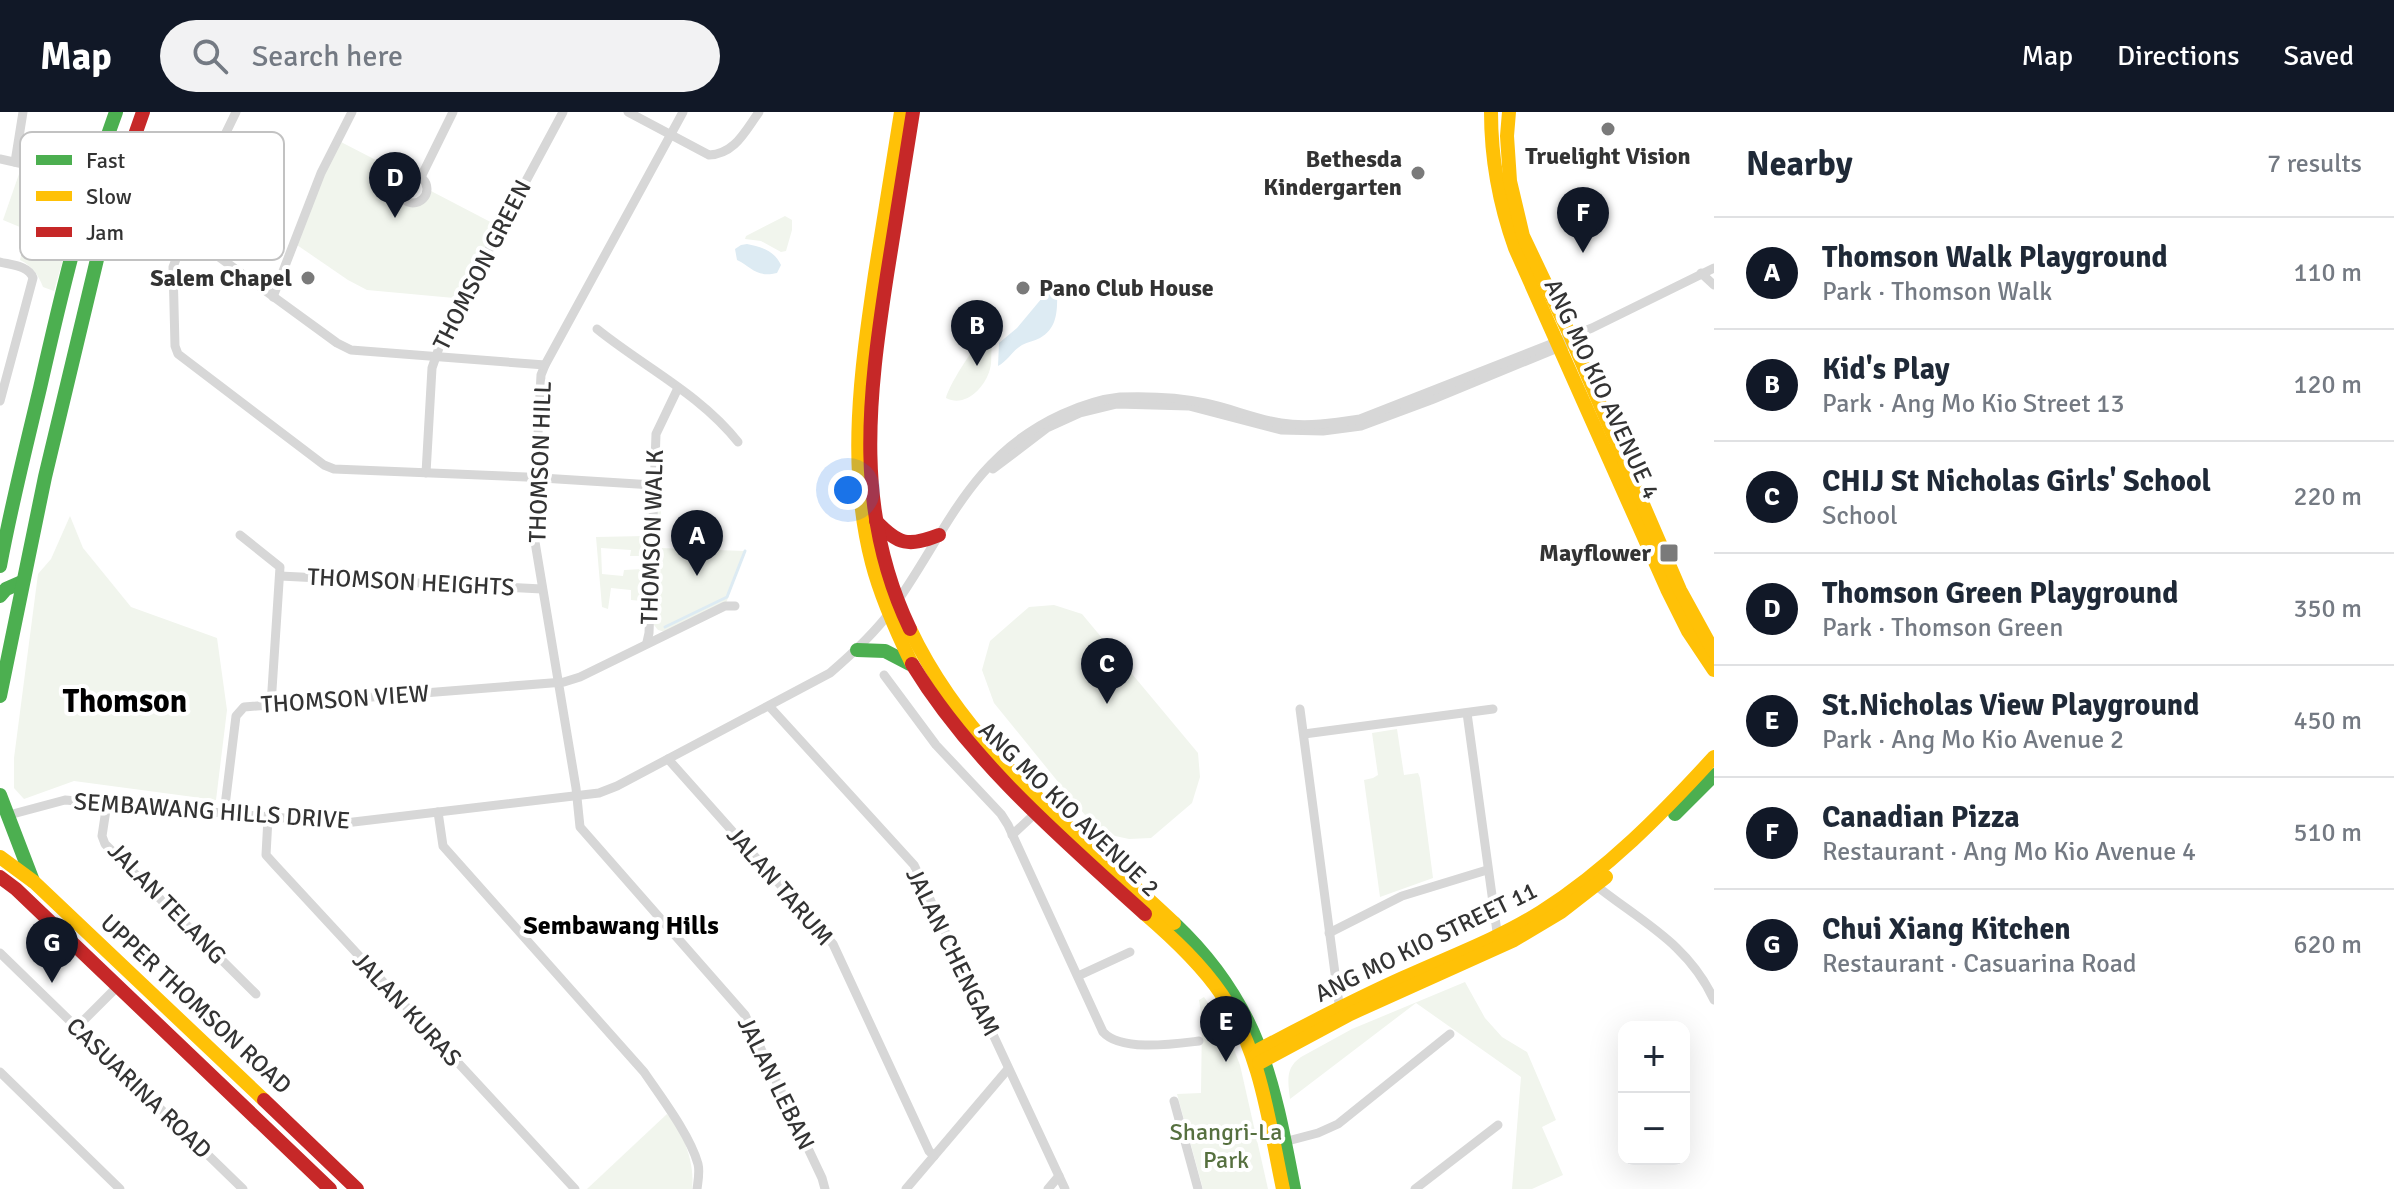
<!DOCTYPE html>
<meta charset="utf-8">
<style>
:root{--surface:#fff;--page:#f2f2f3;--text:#1f2937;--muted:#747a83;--line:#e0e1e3;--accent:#111827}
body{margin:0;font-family:Signika,sans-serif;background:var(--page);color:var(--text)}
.controls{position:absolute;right:24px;bottom:24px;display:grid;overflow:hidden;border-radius:16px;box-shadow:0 8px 32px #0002}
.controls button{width:72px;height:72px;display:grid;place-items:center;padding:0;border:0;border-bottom:2px solid var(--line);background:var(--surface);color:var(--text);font:40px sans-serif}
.you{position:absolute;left:848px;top:378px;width:28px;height:28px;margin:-20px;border:6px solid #fff;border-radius:50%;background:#1a73e8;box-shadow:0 0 0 12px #1a73e833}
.badge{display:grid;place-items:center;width:52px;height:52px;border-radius:50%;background:var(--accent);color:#fff;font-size:26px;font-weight:700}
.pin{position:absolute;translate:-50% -66px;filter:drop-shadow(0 2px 4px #0008)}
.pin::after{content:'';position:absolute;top:42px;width:28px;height:24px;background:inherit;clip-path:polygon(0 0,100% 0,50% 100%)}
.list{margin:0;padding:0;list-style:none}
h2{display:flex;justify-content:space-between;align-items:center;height:104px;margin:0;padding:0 32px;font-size:34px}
h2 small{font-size:26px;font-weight:400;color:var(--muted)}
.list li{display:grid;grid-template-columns:52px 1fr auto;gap:24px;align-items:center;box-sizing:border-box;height:112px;padding:0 32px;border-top:2px solid var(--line)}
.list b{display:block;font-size:30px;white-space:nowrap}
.list p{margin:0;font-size:26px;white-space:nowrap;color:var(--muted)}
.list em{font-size:26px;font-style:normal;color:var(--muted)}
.icon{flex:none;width:44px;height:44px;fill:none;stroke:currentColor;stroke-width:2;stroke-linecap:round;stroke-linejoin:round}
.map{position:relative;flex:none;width:1714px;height:1077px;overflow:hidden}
header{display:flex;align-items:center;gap:48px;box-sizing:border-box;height:112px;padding:0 40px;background:var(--accent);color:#fff}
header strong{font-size:38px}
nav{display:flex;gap:44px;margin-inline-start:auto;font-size:28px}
.search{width:560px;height:72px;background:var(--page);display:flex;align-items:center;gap:20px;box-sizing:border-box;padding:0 28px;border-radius:44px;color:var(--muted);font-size:30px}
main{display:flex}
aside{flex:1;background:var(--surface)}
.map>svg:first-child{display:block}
.green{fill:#f1f5ed}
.water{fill:#ddebf3}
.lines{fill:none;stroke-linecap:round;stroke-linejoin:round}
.stream{stroke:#ddebf3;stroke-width:3}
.street{stroke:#d7d7d7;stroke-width:9}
.fast{stroke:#4caf50;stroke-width:14}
.slow{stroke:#ffc107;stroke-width:14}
.jam{stroke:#c62828;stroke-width:14}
.poi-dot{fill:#7a7a7a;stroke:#fff;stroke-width:3}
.labels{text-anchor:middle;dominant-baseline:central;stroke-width:8;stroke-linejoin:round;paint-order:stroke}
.poi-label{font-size:24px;font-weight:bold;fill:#333;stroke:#fff;text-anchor:end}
.street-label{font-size:24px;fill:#333;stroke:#fff}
.park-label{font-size:24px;fill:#56703f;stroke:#fff}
.neighbourhood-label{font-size:26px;font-weight:bold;fill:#000;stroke:#fff}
.district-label{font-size:32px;font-weight:bold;fill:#000;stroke:#fff}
.key{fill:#fff;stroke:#c2c2c2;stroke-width:2}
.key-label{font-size:22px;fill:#333}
</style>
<header>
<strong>Map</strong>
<div class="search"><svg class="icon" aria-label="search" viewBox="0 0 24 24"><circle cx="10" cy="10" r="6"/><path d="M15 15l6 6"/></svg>Search here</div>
<nav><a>Map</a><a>Directions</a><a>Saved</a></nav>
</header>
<main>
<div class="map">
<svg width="1714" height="1077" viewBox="0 0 1714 1077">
<rect width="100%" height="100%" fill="#fff"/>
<g class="green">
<path d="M 341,30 L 401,61 C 387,92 416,110 431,79 L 502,116 L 465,187 L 367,178 L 348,168 L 297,133 L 322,67 Z"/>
<path d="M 19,62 L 83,78 L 54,179 L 43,175 C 38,162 32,154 20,148 L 27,118 L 3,108 Z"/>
<path d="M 785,104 L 792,108 L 792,118 L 786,139 L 781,140 L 761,129 L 745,127 L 746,124 Z"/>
<path d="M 995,224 C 989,235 993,246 990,257 C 985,276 965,296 946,286 C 948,275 973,235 982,228 C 988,224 989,225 995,224 Z"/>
<path d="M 646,381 L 651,381 L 648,444 L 630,444 L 631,438 L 601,436 L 602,462 L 623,464 L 624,458 L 643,457 L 642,489 L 631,488 L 631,478 L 611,476 L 608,497 L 602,495 L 596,425 L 645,424 Z"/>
<path d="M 661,395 L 660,436 L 745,439 L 725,494 L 669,521 L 658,518 L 654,513 L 655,401 Z"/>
<path d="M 70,404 L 83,436 L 131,495 L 217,526 L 227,598 L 216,688 L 74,669 L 24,687 L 14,676 L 14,646 L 38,462 L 51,447 Z"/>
<path d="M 1054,493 L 1082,502 L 1198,641 L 1200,665 L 1192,691 L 1151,726 L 1129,727 L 1106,722 L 1085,703 L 994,591 L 982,558 L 990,529 L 1029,495 Z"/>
<path d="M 1397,617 L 1404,663 L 1418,661 L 1420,666 L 1433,766 L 1380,785 L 1364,668 L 1373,666 L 1378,663 L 1372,621 Z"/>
<path d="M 1465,870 L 1485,906 L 1502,925 L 1527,940 L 1556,1008 L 1542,1015 L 1563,1063 L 1532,1077 L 1512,1077 L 1521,965 L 1416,891 L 1290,987 C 1288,969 1285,956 1301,945 L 1352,917 Z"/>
<path d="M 1204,885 L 1226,917 L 1240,953 L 1268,1077 L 1203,1077 L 1177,982 L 1201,981 L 1202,907 L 1199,888 Z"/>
<path d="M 667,1002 C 684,1020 695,1052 692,1077 L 587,1077 Z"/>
</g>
<g class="water">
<path d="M 747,132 C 761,135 774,138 781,153 L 777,161 C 756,166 752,155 737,148 L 735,137 L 741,133 Z"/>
<path d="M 1057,173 C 1057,193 1060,215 1040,226 C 1034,229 1028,230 1022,233 C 1012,239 1008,249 998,254 L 999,231 L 1017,216 L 1047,180 Z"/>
</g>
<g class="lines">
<path class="stream" d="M 665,515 L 727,485 L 745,439"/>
<g class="street">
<path d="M 236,0 L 219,35 L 173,155 L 175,234 L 178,242 L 324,353 L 334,357 L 526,365 L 653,373"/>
<path d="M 628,0 L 709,43 C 735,42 745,19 759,0"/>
<path d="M 683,0 L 545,253 L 541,263 L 533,418 L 576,676 L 580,715 L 745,903 L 822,1066 L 825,1077"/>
<path d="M 0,47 L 94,68 L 116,76 L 186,121 L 337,231 L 351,238 L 545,253"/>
<path d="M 15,50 L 23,0"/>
<circle cx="413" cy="77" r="14"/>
<path d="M 421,65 L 453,0"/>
<path d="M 0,150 C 12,153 29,154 33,166 L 0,289"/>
<path d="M 1701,161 L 1714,173"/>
<path d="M 273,185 L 321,61 L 352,0"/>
<path d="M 597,217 C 644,255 700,282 738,330"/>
<path d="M 993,357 L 1047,316 L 1080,301 L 1117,292 L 1189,294 L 1281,318 L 1323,319 L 1361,314 L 1431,288 L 1577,228"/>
<path d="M 426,361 L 432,256 L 441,230 L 462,188 L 563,0"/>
<path d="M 240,423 L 280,455 L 271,593"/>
<path d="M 280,464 L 542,477"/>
<path d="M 647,530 L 649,521 L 656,322 L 678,276"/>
<path d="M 884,563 L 936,633 L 1001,702 L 1008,713 L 1103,920 C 1121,940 1174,932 1199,929"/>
<path d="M 769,594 L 914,753 L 1065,1077"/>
<path d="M 1300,597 L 1340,899"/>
<path d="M 1467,601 L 1498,827"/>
<path d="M 1304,622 L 1493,597"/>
<path d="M 668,647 L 833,832 L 929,1039 L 934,1044"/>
<path d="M 107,691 L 102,724 L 105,732 L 256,882"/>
<path d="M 438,700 L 443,734 L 644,960 C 661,985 690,1023 698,1052 C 700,1060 698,1069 697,1077"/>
<path d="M 224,702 L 236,604 L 244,595 L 564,570 L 580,565 L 725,494 L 735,494"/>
<path d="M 9,703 L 65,688 L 345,711 L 599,681 L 617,674 L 830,561 C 852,542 873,523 890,500 C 946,423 968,345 1062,302 C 1080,294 1100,287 1120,285 C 1148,284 1178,285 1205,291 C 1230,296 1255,307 1281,311 C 1307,315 1334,311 1360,307 L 1592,216 L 1714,156"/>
<path d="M 268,706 L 266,743 L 275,753 L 575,1077"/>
<path d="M 1012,723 L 1039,698"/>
<path d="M 1594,772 C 1640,809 1688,831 1714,888"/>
<path d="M 1329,821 L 1402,784 L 1487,758"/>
<path d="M 0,841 L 243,1077"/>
<path d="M 1078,864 L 1130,840"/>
<path d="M 76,916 L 119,873"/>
<path d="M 0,960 L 120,1077"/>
<path d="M 1174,989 L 1198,1077"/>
<path d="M 1280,1031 L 1318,1021 L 1338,1012 L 1450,922"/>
<path d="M 906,1077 L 1008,957"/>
<path d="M 1048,1077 L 1059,1064"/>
<path d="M 1415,1077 L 1498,1013"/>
</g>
<g class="fast">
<path d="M 0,454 C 11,394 26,335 40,276 C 61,183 83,90 116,0"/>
<path d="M 0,484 L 6,477 L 22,470"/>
<path d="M 857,538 L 885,539 L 910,552"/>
<path d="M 0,584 L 45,365 L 99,139"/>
<path d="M 0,683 L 33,769"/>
<path d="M 1675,702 L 1714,663"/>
<path d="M 1174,811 C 1259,891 1273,967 1294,1077"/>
</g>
<g class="slow">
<path d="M 901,0 C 892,54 884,108 875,162 C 861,258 847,355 872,451 C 881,486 896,519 912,552"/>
<path d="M 1491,0 C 1491,48 1499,91 1515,136 L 1667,477 L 1688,519 L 1714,558"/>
<path d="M 1509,0 L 1507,24 L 1510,69 L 1523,124 L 1570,223 L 1680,478 L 1714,540"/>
<path d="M 910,517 C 968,640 1077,719 1174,811"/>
<path d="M 0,745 L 34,770 L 264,988"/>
<path d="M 1145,802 C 1173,826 1201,852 1222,883 C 1261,940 1269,1011 1283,1077"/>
<path d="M 1255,940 C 1304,914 1352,889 1403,866 C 1449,845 1498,827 1541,800 C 1607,758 1662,702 1714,645"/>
<path d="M 1259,951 L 1350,902 L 1514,828 L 1561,800 L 1606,765"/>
</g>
<g class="jam">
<path d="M 99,139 L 123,57 L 143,0"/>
<path d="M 876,409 C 899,433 908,435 939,423"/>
<path d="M 910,517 C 854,400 868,287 887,163 C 896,109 904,54 913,0"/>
<path d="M 912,552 C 972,650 1060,725 1145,802"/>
<path d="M 0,765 L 16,777 L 330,1077"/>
<path d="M 264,988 L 357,1077"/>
</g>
</g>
<g class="poi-dot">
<circle cx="1608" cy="17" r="8"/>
<circle cx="1418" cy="61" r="8"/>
<circle cx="308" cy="166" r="8"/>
<circle cx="1023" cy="176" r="8"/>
<rect x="1659" y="431" width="20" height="20" rx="4"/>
</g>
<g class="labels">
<g class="poi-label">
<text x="1608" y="44" text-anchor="middle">Truelight Vision</text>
<text x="1402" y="47">Bethesda<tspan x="1402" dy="28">Kindergarten</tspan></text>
<text x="292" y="166">Salem Chapel</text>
<text x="1039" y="176" text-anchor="start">Pano Club House</text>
<text x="1651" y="441">Mayflower</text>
</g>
<g class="street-label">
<text transform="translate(482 153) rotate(-63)">THOMSON GREEN</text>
<text transform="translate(1602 277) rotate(65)">ANG MO KIO AVENUE 4</text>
<text transform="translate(540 350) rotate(-88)">THOMSON HILL</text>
<text transform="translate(652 425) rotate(-88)">THOMSON WALK</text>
<text transform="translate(411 470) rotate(3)">THOMSON HEIGHTS</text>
<text transform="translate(345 587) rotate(-4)">THOMSON VIEW</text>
<text transform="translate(1069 697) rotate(44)">ANG MO KIO AVENUE 2</text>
<text transform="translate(212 699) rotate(4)">SEMBAWANG HILLS DRIVE</text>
<text transform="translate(780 774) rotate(49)">JALAN TARUM</text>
<text transform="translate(167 791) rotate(46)">JALAN TELANG</text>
<text transform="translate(1426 830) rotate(-26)">ANG MO KIO STREET 11</text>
<text transform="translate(953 840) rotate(64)">JALAN CHENGAM</text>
<text transform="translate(196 892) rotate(43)">UPPER THOMSON ROAD</text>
<text transform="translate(407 897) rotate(47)">JALAN KURAS</text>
<text transform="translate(776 971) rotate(64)">JALAN LEBAN</text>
<text transform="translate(139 976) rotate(44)">CASUARINA ROAD</text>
</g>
<g class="park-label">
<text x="1226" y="1020">Shangri-La<tspan x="1226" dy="28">Park</tspan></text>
</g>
<g class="neighbourhood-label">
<text x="621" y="814">Sembawang Hills</text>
</g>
<g class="district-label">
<text x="125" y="589">Thomson</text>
</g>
</g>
<rect x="20" y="20" width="264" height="128" rx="12" class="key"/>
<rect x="36" y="43" width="36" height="10" fill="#4caf50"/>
<rect x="36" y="79" width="36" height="10" fill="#ffc107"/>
<rect x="36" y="115" width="36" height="10" fill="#c62828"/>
<g class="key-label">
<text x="86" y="56">Fast</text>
<text x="86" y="92">Slow</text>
<text x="86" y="128">Jam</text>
</g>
</svg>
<div class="controls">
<button>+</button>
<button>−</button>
</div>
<div class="you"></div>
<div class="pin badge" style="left:697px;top:464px">A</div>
<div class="pin badge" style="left:977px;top:254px">B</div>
<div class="pin badge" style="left:1107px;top:592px">C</div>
<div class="pin badge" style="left:395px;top:106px">D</div>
<div class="pin badge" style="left:1226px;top:950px">E</div>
<div class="pin badge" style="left:1583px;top:141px">F</div>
<div class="pin badge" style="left:52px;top:871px">G</div>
</div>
<aside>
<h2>Nearby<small>7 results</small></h2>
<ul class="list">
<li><span class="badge">A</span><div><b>Thomson Walk Playground</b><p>Park · Thomson Walk</p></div><em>110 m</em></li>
<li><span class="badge">B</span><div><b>Kid's Play</b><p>Park · Ang Mo Kio Street 13</p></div><em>120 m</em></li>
<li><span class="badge">C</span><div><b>CHIJ St Nicholas Girls' School</b><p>School</p></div><em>220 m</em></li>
<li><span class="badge">D</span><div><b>Thomson Green Playground</b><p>Park · Thomson Green</p></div><em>350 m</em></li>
<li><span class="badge">E</span><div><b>St.Nicholas View Playground</b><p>Park · Ang Mo Kio Avenue 2</p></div><em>450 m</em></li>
<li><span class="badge">F</span><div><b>Canadian Pizza</b><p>Restaurant · Ang Mo Kio Avenue 4</p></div><em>510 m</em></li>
<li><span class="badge">G</span><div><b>Chui Xiang Kitchen</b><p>Restaurant · Casuarina Road</p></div><em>620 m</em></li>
</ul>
</aside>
</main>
